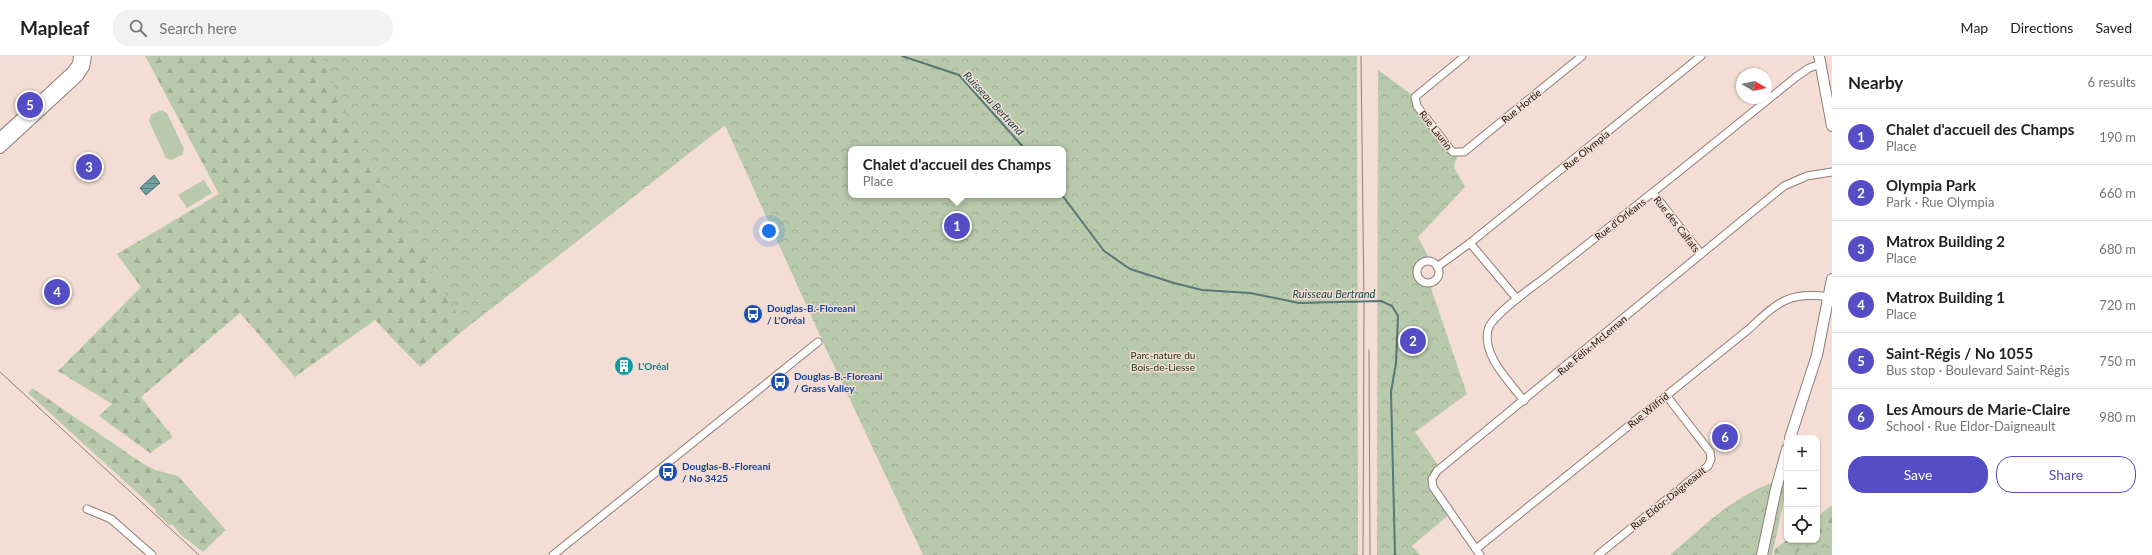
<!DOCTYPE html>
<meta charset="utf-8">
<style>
:root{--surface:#fff;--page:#f2f2f2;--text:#222;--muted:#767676;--line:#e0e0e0;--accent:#554dc5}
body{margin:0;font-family:Lato,sans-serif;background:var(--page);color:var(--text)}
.controls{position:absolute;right:12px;bottom:12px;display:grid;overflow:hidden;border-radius:8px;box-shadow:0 1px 3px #0004}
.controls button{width:36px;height:36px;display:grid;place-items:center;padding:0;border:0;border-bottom:1px solid var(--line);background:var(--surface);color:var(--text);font:20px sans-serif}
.compass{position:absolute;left:1736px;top:12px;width:36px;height:36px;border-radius:50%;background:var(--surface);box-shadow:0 1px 3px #0004;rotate:99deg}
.you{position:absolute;left:769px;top:175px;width:14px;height:14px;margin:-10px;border:3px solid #fff;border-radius:50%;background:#1a73e8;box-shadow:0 0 0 6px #1a73e833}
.badge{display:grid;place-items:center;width:26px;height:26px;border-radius:50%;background:var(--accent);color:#fff;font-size:13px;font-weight:700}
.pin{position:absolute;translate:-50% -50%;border:2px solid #fff;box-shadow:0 1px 4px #0006}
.popup{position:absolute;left:848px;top:90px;width:218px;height:52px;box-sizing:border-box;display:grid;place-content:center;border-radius:8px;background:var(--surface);filter:drop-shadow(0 1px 3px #0005);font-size:13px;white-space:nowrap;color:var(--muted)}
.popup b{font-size:15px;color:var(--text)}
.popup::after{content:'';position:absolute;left:50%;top:100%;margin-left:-8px;border:8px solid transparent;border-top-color:var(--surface)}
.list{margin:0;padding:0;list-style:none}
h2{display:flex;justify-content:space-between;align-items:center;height:52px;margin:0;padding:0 16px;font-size:17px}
h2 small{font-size:13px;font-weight:400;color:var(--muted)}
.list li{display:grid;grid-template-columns:26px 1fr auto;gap:12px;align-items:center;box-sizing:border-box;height:56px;padding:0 16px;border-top:1px solid var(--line)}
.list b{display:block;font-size:15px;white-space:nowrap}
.list p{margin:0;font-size:13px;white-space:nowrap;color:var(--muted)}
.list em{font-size:13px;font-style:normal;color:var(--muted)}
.actions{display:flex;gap:8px;padding:12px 16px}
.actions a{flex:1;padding:9px 0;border:1px solid var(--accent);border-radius:16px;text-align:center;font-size:14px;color:var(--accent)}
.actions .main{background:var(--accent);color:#fff}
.icon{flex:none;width:22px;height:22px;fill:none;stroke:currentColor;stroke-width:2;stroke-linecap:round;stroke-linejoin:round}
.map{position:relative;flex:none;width:1832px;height:499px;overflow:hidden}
header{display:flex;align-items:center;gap:24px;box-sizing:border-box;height:56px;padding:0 20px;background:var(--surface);border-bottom:1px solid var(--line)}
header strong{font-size:19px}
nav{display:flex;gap:22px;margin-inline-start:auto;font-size:14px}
.search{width:280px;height:36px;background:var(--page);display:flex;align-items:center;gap:10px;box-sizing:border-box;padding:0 14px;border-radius:16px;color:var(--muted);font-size:15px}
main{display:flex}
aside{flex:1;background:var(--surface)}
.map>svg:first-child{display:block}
.grass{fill:#b9caac}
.forest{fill:url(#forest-firs);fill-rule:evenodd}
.park{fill:url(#park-crowns);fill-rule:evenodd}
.water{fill:url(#water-rules);stroke:#577677}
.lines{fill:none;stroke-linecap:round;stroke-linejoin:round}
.stream{stroke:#577677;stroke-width:2}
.street-casing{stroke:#907d75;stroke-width:9}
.secondary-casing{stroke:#907d75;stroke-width:12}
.street{stroke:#fff;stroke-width:7}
.secondary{stroke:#fff;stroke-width:10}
.tram{stroke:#8f7f79;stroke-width:1}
.labels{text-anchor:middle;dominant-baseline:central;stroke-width:3;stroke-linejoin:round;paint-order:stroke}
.street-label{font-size:10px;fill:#201815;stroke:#f3ddd4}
.transit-label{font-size:10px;font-weight:bold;fill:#164399;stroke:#f3ddd4;text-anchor:start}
.park-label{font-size:10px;fill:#1b3200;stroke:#f3ddd4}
.culture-label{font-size:10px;font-weight:bold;fill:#0d838f;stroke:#f3ddd4;text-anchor:start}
.water-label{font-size:11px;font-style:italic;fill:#184547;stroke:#f3ddd4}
</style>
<header>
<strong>Mapleaf</strong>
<div class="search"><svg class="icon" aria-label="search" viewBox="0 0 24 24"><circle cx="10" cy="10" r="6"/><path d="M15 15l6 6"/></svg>Search here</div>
<nav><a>Map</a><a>Directions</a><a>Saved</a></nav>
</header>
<main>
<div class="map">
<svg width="1832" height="499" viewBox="0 0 1832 499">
<defs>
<pattern id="forest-firs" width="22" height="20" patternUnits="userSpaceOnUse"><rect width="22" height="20" fill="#b9caac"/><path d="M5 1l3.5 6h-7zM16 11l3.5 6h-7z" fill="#9fad93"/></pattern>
<pattern id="park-crowns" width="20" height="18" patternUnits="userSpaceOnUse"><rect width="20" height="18" fill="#b9caac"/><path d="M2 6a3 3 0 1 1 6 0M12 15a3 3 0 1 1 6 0" fill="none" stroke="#9fad93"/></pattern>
<pattern id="water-rules" width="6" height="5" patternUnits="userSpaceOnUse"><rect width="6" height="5" fill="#6f9fa1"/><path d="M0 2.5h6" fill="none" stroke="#5b8182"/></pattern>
</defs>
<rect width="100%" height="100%" fill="#f3ddd4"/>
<g class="grass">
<path d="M 162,54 L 167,57 L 184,93 L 182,99 L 171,104 L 166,102 L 149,65 L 151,59 Z"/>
<path d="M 204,124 L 212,137 L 187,152 L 178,139 Z"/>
</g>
<g class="forest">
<path d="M 145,0 L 1284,0 L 1014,499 L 923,499 L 829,299 L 725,69 L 465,273 L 420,311 L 375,264 L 295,321 L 240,257 L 141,341 L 173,381 L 150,397 L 99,360 L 112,348 L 58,315 L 141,231 L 117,198 L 219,138 ZM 851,93 L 1063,93 L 1079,225 L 826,147 L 851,134 Z"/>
<path d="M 32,332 L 142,407 L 155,414 L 178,420 L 226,474 L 203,496 L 180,478 L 173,469 L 169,469 L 155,456 L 156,454 L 28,337 Z"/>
<path d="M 1832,449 L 1832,499 L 1774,499 L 1775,493 L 1787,484 L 1817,484 L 1817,461 Z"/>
</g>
<g class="park">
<path d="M 322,0 L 1357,0 L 1358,499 L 924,499 L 829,299 L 725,69 L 465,273 L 358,87 ZM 851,93 L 1063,93 L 1063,139 L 851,139 Z"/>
<path d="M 1378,14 L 1415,41 L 1417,50 L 1458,97 L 1454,111 L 1465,131 L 1418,181 L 1431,206 L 1420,208 C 1410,221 1428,234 1437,221 L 1431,232 L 1467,338 L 1415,376 L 1440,412 L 1432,423 L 1451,457 L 1412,490 L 1420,499 L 1377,499 Z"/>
<path d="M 1778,425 L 1787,427 L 1787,431 L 1772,499 L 1670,499 C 1704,470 1735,438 1778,425 Z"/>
<path d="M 1832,468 L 1832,499 L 1794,499 L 1812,484 L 1817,484 L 1817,480 Z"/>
</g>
<path class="water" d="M 154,119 L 160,127 L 146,139 L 140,132 Z"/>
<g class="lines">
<g class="stream">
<path d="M 902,0 L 959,19 L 1025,93"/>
<path d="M 1062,139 L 1104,195 L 1130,213 L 1174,227 L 1202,234 L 1250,237 L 1299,247 L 1381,245 L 1392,250 L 1398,260 L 1396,307 L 1391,336 L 1395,499"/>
</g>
<defs>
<g id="street">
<path d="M 1465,0 L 1415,41 L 1417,50 L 1450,93 L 1453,96 L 1464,96 L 1582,0"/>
<path d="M 1653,137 L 1701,198"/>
<path d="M 1470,187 L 1517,243"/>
<circle cx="1428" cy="216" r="11"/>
<path d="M 1437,211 L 1470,187 L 1701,0"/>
<path d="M 1524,345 C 1510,326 1482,300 1488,274 C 1490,261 1531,232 1543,223 C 1628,157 1712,89 1796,21 L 1809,12 L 1821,8"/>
<path d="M 87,453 L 111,463 L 152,499"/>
<path d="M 1476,493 L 1749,273 C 1777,247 1788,235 1829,241"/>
<path d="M 553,499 L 818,286"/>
<path d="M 1480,499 L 1433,431 L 1432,423 L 1437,415 L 1784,130 L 1807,120 L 1832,116"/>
<path d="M 1598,499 L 1708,410 L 1711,403 L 1710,396 L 1666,339"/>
</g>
<g id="secondary">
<path d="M 1819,0 L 1832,70"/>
<path d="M 0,82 L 71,17 L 78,8 L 79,0"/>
<path d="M 0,92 L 78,20 L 84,11 L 86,0"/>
<path d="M 1790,382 L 1817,299 L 1832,223"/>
<path d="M 1762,499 L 1776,433 L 1787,393"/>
</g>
</defs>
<use href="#street" class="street-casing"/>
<use href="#secondary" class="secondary-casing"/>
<use href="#street" class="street"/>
<use href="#secondary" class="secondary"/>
<g class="tram">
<path d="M 1361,0 L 1364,249 L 1363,499"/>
<path d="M 1369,294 L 1370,499"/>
<path d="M 0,316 L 199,499"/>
</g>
</g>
<defs>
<symbol id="bus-disc" viewBox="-11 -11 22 22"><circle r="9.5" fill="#1a4fb4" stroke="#f3ddd4"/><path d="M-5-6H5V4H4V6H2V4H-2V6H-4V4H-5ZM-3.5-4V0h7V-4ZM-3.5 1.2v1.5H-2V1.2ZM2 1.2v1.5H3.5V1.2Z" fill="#fff"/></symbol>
<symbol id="building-disc" viewBox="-11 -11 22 22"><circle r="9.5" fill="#0f9aa8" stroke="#f3ddd4"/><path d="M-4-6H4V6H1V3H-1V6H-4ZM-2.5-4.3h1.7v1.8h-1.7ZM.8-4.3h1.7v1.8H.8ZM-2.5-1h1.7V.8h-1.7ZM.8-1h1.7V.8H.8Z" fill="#fff"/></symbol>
</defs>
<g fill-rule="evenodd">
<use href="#bus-disc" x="742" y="247" width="22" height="22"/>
<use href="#building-disc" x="613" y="299" width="22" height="22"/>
<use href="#bus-disc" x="769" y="315" width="22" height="22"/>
<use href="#bus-disc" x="657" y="405" width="22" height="22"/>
</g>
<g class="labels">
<g class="street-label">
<text transform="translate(1521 50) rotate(-39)">Rue Hortie</text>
<text transform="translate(1436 74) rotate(52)">Rue Laurin</text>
<text transform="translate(1586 94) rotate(-39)">Rue Olympia</text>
<text transform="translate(1620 163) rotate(-38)">Rue d'Orléans</text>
<text transform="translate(1677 168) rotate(52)">Rue des Calfats</text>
<text transform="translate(1592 289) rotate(-40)">Rue Félix-McLernan</text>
<text transform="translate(1648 354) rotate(-39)">Rue Wilfrid</text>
<text transform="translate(1668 442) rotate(-39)">Rue Eldor-Daigneault</text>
</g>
<g class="transit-label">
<text x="767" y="252">Douglas-B.-Floreani<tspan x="767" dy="12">/ L'Oréal</tspan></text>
<text x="794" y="320">Douglas-B.-Floreani<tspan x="794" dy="12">/ Grass Valley</tspan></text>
<text x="682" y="410">Douglas-B.-Floreani<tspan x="682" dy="12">/ No 3425</tspan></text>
</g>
<g class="park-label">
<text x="1163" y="299">Parc-nature du<tspan x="1163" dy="12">Bois-de-Liesse</tspan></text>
</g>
<g class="culture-label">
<text x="638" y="310">L'Oréal</text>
</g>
<g class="water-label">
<text transform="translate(994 47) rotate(47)">Ruisseau Bertrand</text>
<text x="1334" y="237">Ruisseau Bertrand</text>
</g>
</g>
</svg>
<div class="controls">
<button>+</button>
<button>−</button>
<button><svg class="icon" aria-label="locate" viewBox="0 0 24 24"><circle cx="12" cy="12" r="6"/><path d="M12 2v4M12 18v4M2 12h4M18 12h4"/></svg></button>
</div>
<svg class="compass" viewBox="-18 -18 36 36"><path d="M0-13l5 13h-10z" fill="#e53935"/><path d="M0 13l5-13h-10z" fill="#767676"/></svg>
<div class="you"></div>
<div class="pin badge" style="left:957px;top:170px">1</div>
<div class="popup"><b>Chalet d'accueil des Champs</b>Place</div>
<div class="pin badge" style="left:1413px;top:285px">2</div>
<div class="pin badge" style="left:89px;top:111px">3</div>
<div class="pin badge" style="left:57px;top:236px">4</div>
<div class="pin badge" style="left:30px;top:49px">5</div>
<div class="pin badge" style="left:1725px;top:381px">6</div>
</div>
<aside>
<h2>Nearby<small>6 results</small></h2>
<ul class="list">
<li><span class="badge">1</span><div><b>Chalet d'accueil des Champs</b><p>Place</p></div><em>190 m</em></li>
<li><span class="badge">2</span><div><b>Olympia Park</b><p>Park · Rue Olympia</p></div><em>660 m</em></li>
<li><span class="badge">3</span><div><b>Matrox Building 2</b><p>Place</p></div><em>680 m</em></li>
<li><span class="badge">4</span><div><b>Matrox Building 1</b><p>Place</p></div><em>720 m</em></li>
<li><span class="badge">5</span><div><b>Saint-Régis / No 1055</b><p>Bus stop · Boulevard Saint-Régis</p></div><em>750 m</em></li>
<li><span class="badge">6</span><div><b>Les Amours de Marie-Claire</b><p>School · Rue Eldor-Daigneault</p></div><em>980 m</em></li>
</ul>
<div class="actions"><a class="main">Save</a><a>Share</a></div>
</aside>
</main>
